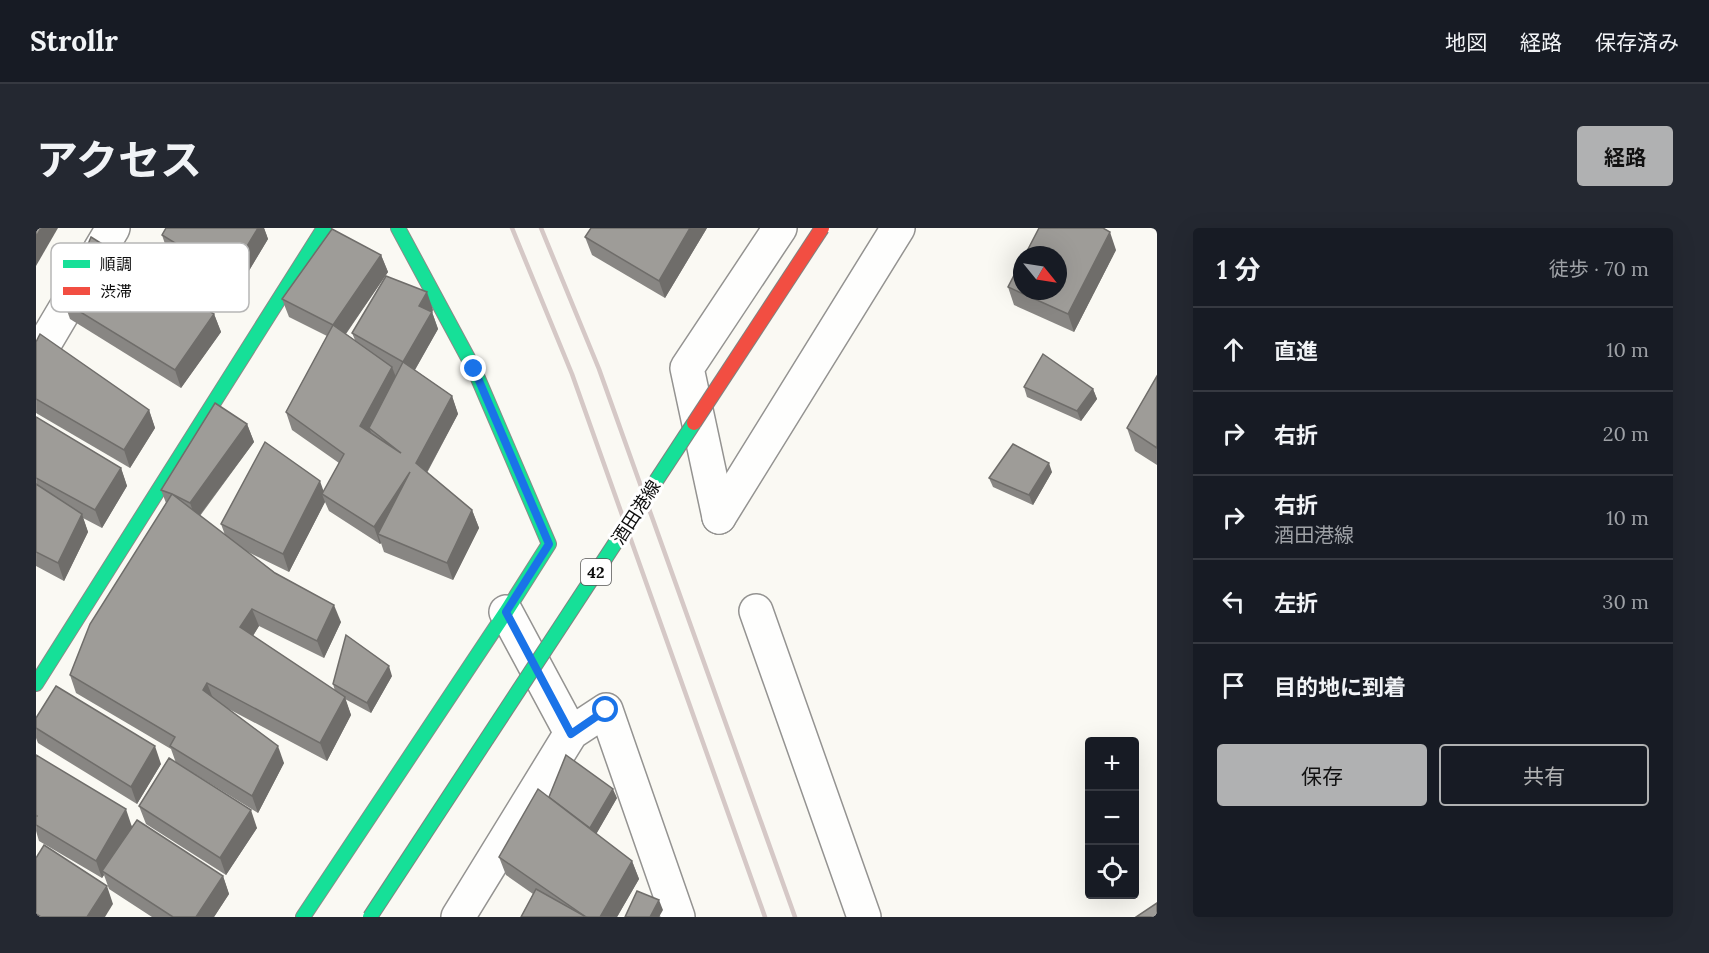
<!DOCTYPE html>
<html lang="ja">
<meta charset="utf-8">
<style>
:root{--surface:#171b24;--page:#242831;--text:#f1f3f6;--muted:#9ea1a6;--line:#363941;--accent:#b0b1b2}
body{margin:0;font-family:Lora,"Noto Sans JP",serif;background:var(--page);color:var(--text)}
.controls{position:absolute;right:18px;bottom:18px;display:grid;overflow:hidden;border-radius:6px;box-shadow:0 6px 24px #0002}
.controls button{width:54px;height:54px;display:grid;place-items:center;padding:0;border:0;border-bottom:2px solid var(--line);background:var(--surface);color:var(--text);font:30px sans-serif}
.compass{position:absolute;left:977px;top:18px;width:54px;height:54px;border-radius:50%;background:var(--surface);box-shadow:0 6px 24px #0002;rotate:120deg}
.stop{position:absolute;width:18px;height:18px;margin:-14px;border:4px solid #1a73e8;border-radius:50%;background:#fff}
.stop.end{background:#1a73e8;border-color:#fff;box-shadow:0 2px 6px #0008}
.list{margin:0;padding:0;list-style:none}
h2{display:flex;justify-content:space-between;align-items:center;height:78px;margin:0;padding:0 24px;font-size:26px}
h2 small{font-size:20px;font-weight:400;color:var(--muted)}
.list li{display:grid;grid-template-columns:39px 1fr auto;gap:18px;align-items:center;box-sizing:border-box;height:84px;padding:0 24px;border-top:2px solid var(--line)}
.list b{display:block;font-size:22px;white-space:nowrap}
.list p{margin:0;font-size:20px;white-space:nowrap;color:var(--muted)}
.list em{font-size:20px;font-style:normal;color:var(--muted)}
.actions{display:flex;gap:12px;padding:18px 24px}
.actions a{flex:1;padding:14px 0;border:2px solid var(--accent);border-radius:6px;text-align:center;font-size:21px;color:var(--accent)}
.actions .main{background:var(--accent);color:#111}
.icon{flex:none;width:33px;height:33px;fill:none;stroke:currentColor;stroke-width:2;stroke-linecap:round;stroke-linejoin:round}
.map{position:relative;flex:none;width:1121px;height:689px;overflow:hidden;border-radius:6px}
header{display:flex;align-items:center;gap:36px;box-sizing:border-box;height:84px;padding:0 30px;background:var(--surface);border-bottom:2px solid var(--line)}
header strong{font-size:28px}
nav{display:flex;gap:33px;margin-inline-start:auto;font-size:21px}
.intro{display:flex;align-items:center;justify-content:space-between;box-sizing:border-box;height:144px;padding:0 36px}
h1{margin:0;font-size:42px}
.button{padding:15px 27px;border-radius:6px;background:var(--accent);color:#111;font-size:21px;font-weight:700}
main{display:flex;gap:36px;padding:0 36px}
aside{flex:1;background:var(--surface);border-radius:6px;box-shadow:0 6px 24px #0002}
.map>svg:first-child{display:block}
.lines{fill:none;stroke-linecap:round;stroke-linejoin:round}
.street-casing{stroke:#949391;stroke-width:36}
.fast-casing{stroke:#8a8a87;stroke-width:16}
.street{stroke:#fefefd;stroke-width:33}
.fast{stroke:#16e098;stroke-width:14}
.rail{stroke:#d5c8c6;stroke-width:4.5}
.fast-bridge-casing{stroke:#81817e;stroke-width:16;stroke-linecap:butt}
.jam-bridge-casing{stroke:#81817e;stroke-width:16;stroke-linecap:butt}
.fast-bridge{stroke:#16e098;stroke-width:14}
.jam-bridge{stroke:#f24e42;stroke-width:14}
.wall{fill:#888683}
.shaded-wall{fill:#6f6d6a}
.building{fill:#9e9c98;stroke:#6f6d6a;stroke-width:1.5}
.route{stroke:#1a73e8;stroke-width:8}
.labels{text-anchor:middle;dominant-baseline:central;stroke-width:6;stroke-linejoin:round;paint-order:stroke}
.shield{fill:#fff;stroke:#565656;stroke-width:1.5}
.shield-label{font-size:16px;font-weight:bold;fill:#0d0d0d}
.street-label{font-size:18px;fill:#0d0d0d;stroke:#fff}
.key{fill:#fff;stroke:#b6b6b6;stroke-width:1.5}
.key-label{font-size:16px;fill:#0d0d0d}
</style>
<header>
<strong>Strollr</strong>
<nav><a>地図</a><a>経路</a><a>保存済み</a></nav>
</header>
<div class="intro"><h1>アクセス</h1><a class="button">経路</a></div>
<main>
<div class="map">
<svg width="1121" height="689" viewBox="0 0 1121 689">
<rect width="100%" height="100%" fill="#faf9f3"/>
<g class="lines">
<defs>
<g id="street">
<path d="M 0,130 L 77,0"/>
<path d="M 683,289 L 862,0"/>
<path d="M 683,289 L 651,140 L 744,0"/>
<path d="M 720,383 L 828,689"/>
<path d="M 470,384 L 535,505"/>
<path d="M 422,689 L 535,505 L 570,482 L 642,689"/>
</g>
<g id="fast">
<path d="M 0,456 L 288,0"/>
<path d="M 267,689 L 470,384 L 513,316 L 438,141 L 362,0"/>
</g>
</defs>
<use href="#street" class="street-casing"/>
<use href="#fast" class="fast-casing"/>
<use href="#street" class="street"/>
<use href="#fast" class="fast"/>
<g class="rail">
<path d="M 476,0 L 536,146 L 729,689"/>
<path d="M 505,0 L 563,141 L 759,689"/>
</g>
<defs>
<path id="fast-bridge" d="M 334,689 L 658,195"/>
<path id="jam-bridge" d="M 658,195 L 786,0"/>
</defs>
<use href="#fast-bridge" class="fast-bridge-casing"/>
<use href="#jam-bridge" class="jam-bridge-casing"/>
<use href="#fast-bridge" class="fast-bridge"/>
<use href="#jam-bridge" class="jam-bridge"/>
</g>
<g class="wall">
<path d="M 130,0 L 228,0 L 232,11 L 199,66 L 132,25 L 126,7 Z"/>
<path d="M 671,0 L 629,70 L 556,27 L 549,9 Z"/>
<path d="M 1080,22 L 1038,104 L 978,77 L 972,59 Z"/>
<path d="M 345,27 L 352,44 L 310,106 L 319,112 L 316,105 L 397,82 L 396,84 L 402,101 L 379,142 L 416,168 L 422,186 L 391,245 L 436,282 L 443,300 L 417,352 L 348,324 L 345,315 L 344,316 L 293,283 L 289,274 L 253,344 L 210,323 L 305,394 L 288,430 L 223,398 L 217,408 L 299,463 L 297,456 L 356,448 L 335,485 L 309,471 L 315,487 L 291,533 L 189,479 L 248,535 L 222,585 L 157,545 L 221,600 L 190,647 L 110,596 L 103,578 L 140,535 L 135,521 L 40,465 L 34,447 L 130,275 L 125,262 L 211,196 L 218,214 L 164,288 L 189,307 L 185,296 L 288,263 L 303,235 L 256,202 L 250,184 L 291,108 L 253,89 L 246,71 Z"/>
<path d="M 28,74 L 178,86 L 185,104 L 145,160 L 34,91 Z"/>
<path d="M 0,114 L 113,182 L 119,200 L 94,240 L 0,185 Z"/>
<path d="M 1121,148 L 1121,237 L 1099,223 L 1091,200 Z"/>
<path d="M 988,159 L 1057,161 L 1061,171 L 1045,193 L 991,169 Z"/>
<path d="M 0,189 L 85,240 L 91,258 L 66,300 L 47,290 L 52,304 L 28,353 L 0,338 Z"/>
<path d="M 1016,244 L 997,277 L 957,259 L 953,250 Z"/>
<path d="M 0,490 L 125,536 L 101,576 L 2,515 L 0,510 Z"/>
<path d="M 0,527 L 96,598 L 187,648 L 193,666 L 178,689 L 116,689 L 73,661 L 68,647 L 66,650 L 3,613 L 0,603 Z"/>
<path d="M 513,569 L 581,570 L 560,606 L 596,633 L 603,651 L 581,689 L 485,689 L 497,666 L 470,647 L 463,629 Z"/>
</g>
<g class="shaded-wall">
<path d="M 5,0 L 22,0 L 0,38 L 0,9 Z"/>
<path d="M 222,0 L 228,0 L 232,11 L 199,66 L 193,48 Z"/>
<path d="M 654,0 L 671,0 L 629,70 L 623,53 Z"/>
<path d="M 1074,4 L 1080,22 L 1038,104 L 1032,86 Z"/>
<path d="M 345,27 L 352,44 L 304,114 L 297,97 Z"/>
<path d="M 391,64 L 397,82 L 389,95 L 383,78 Z"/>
<path d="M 396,84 L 402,101 L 373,152 L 367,134 Z"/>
<path d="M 178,86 L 185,104 L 145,160 L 139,142 Z"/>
<path d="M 356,139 L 363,157 L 333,200 L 336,206 L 324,198 Z"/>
<path d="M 1057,161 L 1061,171 L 1045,193 L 1041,183 Z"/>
<path d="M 416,168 L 422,186 L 386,253 L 380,235 Z"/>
<path d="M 113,182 L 119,200 L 94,240 L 88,222 Z"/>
<path d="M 211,196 L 218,214 L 160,292 L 154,275 Z"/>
<path d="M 1013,235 L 1016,244 L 997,277 L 993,267 Z"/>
<path d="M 85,240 L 91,258 L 66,300 L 59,282 Z"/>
<path d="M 374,244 L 342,306 L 345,315 L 344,316 L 338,299 Z"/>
<path d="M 284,253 L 289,267 L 286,266 L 289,274 L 253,344 L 247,326 Z"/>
<path d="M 436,282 L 443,300 L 417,352 L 411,335 Z"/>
<path d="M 46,286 L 52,304 L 28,353 L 22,335 Z"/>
<path d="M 298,377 L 305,394 L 288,430 L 281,413 Z"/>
<path d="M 216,381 L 223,398 L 211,417 L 204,399 Z"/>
<path d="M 353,438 L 356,448 L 335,485 L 331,475 Z"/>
<path d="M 171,455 L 178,473 L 167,462 Z"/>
<path d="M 309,469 L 315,487 L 291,533 L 284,515 Z"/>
<path d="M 119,518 L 125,536 L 101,576 L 95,559 Z"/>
<path d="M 242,518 L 248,535 L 222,585 L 216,568 Z"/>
<path d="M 577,561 L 581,570 L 558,610 L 554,600 Z"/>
<path d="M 90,581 L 96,599 L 66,643 L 68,647 L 66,650 L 60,633 Z"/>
<path d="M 215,582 L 221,600 L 190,647 L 184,630 Z"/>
<path d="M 596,633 L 603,651 L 581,689 L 564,689 Z"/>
<path d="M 187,648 L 193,666 L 178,689 L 160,689 Z"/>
<path d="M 71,658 L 77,676 L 69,689 L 51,689 Z"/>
<path d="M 623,672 L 627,682 L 623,689 L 614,689 Z"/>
</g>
<g class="building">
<path d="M 0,0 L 5,0 L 0,9 Z"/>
<path d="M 130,0 L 222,0 L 193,48 L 126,7 Z"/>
<path d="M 555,0 L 654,0 L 623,53 L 549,9 Z"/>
<path d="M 1003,0 L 1067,0 L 1074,4 L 1032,86 L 972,59 L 986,32 L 986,63 L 1022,63 L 1022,27 L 989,27 Z"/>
<path d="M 296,1 L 345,27 L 297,97 L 246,71 Z"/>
<path d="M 55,9 L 178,86 L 139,142 L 28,74 Z"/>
<path d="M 350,48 L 391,64 L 383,78 L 396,84 L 367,134 L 316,105 Z"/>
<path d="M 297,97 L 356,139 L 324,198 L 365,225 L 333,200 L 367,134 L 416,168 L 380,235 L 436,282 L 411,335 L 342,306 L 374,244 L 338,299 L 286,266 L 308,226 L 250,184 Z"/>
<path d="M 4,106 L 113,182 L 88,222 L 0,171 L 0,114 Z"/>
<path d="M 1007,126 L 1057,161 L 1041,183 L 988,159 Z"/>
<path d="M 1121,148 L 1121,220 L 1091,200 Z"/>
<path d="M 179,175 L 211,196 L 154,275 L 136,266 L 239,345 L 298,377 L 281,413 L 216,381 L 204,399 L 309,469 L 284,515 L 171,455 L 167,462 L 242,518 L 216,568 L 134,518 L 139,509 L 34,447 L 54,396 L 136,266 L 125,262 Z"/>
<path d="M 0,189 L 85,240 L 59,282 L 0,250 Z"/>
<path d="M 229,214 L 284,253 L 247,326 L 185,296 Z"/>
<path d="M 977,216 L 1013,235 L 993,267 L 953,250 Z"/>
<path d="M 0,256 L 46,286 L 22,335 L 0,324 Z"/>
<path d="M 310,407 L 353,438 L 331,475 L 297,456 Z"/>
<path d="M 20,458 L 119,518 L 95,559 L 0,500 L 0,490 Z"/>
<path d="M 0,527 L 90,581 L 60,633 L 0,597 L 0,589 L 1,588 L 0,587 Z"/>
<path d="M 530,527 L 577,561 L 554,600 L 513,569 Z"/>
<path d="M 133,530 L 215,582 L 184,630 L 103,578 Z"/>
<path d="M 502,561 L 596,633 L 564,689 L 550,689 L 463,629 Z"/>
<path d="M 101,592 L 187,648 L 160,689 L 137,689 L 66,643 Z"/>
<path d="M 8,617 L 71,658 L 51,689 L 5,689 L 0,686 L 0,630 Z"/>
<path d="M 500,661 L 550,689 L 485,689 Z"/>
<path d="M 601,663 L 623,672 L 614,689 L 589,689 Z"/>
<path d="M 1121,675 L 1121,689 L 1100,689 Z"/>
</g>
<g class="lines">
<path class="route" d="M 438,141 L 513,316 L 470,384 L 535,506 L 570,482"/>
</g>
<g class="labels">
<rect class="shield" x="545" y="331" width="30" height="26" rx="4.5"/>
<g class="shield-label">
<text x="560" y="344">42</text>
</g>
<g class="street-label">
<text transform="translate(600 284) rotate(-57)">酒田港線</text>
</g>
</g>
<rect x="15" y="15" width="198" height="69" rx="9" class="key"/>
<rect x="27" y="32" width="27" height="8" fill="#16e098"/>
<rect x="27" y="59" width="27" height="8" fill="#f24e42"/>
<g class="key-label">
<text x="64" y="42">順調</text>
<text x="64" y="69">渋滞</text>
</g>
</svg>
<div class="controls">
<button>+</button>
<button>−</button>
<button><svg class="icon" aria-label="locate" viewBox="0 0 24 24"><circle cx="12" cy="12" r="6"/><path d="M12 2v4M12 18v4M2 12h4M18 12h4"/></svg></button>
</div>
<svg class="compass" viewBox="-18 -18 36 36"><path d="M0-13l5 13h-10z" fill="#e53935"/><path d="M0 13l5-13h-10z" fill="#9ea1a6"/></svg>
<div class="stop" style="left:570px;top:482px"></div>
<div class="stop end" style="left:438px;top:141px"></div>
</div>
<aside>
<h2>1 分<small>徒歩 · 70 m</small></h2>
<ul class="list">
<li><svg class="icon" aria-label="ahead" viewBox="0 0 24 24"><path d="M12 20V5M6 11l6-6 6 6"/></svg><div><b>直進</b></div><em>10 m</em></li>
<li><svg class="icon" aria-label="right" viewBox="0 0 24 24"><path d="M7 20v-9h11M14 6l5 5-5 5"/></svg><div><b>右折</b></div><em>20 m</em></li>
<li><svg class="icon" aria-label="right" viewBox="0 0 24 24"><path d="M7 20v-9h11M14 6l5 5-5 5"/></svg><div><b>右折</b><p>酒田港線</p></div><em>10 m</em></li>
<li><svg class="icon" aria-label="left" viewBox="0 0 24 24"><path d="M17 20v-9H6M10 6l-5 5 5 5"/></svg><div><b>左折</b></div><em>30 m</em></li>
<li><svg class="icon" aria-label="arrive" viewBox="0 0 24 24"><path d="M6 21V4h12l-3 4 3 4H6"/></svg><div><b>目的地に到着</b></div></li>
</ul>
<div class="actions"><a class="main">保存</a><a>共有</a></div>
</aside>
</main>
